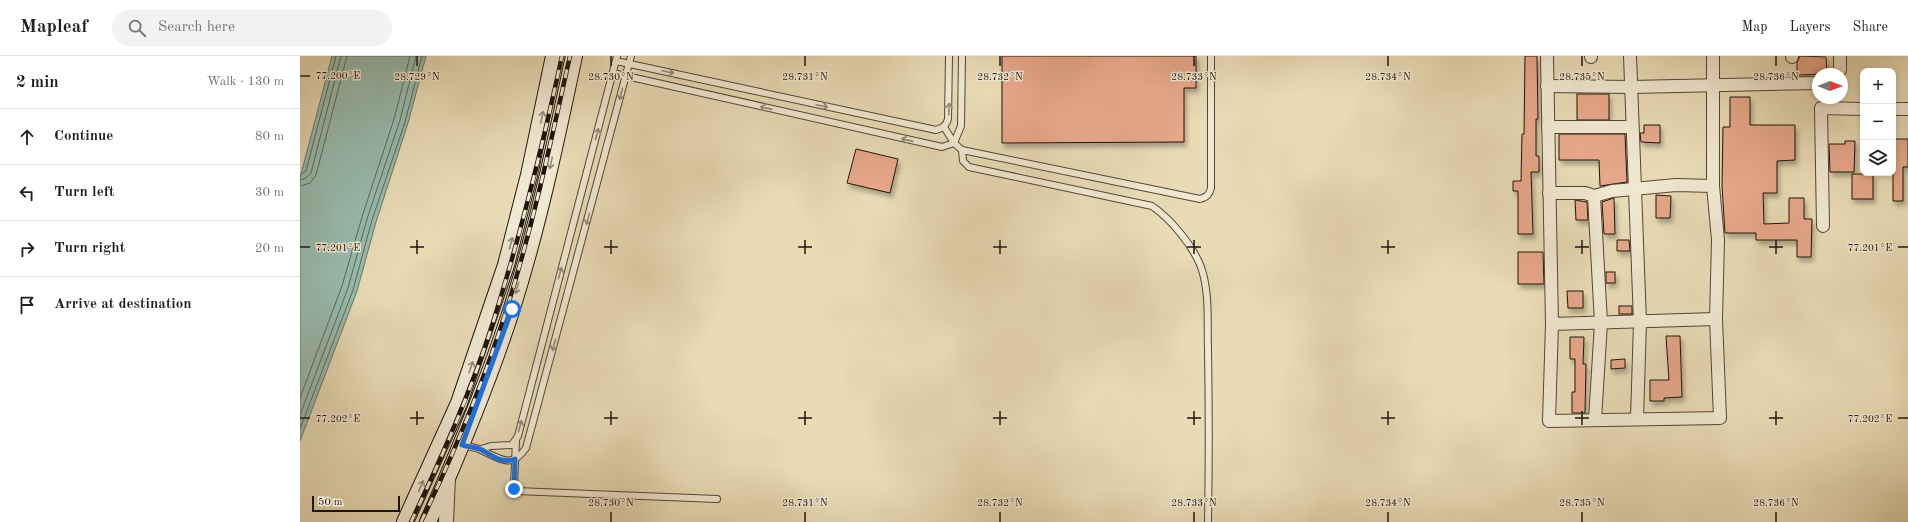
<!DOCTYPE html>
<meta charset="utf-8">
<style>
:root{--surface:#fff;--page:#f2f2f2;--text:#202124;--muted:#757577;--line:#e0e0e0}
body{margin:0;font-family:"Old Standard TT",serif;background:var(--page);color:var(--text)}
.controls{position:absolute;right:12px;top:12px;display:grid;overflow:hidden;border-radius:8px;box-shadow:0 2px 6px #0003}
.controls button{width:36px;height:36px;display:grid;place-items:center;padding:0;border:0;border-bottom:1px solid var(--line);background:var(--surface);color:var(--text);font:20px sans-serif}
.compass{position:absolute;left:1512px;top:12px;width:36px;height:36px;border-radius:50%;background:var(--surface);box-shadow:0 2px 6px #0003;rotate:90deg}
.scale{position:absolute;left:12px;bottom:10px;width:88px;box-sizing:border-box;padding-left:4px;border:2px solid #21140c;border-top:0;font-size:11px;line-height:14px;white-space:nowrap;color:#21140c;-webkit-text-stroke:3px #f0e8d0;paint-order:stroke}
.stop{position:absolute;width:12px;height:12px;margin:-9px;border:3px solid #1a73e8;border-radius:50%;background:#fff}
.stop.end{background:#1a73e8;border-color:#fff;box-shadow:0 1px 4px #0008}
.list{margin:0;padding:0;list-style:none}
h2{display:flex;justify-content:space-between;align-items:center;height:52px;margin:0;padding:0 16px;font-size:17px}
h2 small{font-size:13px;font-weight:400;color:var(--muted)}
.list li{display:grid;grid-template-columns:26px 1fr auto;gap:12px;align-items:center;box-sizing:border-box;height:56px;padding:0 16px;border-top:1px solid var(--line)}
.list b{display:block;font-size:15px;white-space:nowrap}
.list em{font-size:13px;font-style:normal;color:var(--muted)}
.icon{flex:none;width:22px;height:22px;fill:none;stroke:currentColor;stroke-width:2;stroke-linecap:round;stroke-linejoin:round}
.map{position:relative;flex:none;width:1608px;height:466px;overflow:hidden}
header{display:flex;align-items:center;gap:24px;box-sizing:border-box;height:56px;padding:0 20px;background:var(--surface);border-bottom:1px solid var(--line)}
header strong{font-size:19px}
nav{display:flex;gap:22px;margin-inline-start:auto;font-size:14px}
.search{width:280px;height:36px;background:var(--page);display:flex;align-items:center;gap:10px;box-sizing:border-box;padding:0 14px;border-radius:22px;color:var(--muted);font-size:15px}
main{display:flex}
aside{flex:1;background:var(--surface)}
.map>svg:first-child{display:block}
.water{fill:#97bbae;stroke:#68786d}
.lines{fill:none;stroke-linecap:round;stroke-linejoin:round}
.shore{stroke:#5c685d;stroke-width:1}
.building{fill:#e6a78a;stroke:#21140c;filter:url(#shadow)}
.service-casing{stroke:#534636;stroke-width:8}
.minor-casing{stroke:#534636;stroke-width:14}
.tertiary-casing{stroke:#534636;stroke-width:16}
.secondary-casing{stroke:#21140c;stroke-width:18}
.service{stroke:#f0e8d0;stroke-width:6}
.minor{stroke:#f0e8d0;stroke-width:12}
.tertiary{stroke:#f0e8d0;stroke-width:14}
.secondary{stroke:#f0e8d0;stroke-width:16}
.rail-casing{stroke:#21140c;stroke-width:4.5}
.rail{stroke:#f0e8d0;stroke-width:3;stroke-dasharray:9;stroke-linecap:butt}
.oneway{stroke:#938978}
.route{stroke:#1a73e8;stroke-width:5}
.ticks{fill:none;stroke:#21140c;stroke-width:1.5}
.ticks-label{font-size:10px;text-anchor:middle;fill:#21140c;stroke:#f0e8d0;stroke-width:3;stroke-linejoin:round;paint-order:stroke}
</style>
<header>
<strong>Mapleaf</strong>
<div class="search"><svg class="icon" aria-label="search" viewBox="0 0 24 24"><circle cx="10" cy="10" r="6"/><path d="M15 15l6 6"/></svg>Search here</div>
<nav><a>Map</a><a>Layers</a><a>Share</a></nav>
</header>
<main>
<aside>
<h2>2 min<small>Walk · 130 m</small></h2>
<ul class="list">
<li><svg class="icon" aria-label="ahead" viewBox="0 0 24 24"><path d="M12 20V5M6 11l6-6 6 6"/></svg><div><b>Continue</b></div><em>80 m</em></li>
<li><svg class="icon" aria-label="left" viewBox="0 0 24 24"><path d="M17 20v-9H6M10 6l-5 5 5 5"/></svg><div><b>Turn left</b></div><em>30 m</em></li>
<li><svg class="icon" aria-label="right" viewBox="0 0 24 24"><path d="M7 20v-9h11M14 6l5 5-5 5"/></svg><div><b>Turn right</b></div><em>20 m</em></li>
<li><svg class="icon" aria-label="arrive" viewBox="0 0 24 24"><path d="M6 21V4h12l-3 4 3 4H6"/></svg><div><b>Arrive at destination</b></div></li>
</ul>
</aside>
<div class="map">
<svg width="1608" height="466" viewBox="0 0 1608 466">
<defs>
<filter id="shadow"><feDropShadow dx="2.5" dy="4.5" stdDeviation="2" flood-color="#0004"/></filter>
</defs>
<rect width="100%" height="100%" fill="#e8dbb6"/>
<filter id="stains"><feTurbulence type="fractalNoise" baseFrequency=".005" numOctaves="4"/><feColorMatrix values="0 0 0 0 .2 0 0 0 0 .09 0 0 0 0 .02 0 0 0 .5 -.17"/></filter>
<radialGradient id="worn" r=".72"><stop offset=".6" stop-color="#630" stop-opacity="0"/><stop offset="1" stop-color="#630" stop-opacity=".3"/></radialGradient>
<path class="water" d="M 32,0 L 126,0 L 108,67 L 76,166 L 57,235 L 0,385 L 0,122 Z"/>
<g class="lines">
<g class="shore">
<path d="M 0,119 L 6,115 L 36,0"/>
<path d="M 0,124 L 6,122 L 11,117 L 41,0"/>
<path d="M 0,130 L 10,127 L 16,119 L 47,0"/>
<path d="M 0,342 L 42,230 L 62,161 L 94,63 L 110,0"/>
<path d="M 0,359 L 48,232 L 67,163 L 100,64 L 116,0"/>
<path d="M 0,373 L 53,234 L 72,164 L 105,66 L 122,0"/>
</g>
</g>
<g class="building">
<path d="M 702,0 L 896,0 L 896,32 L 884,32 L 884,86 L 702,87 Z"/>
<path d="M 1225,0 L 1237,0 L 1238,63 L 1236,63 L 1236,100 L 1239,100 L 1239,116 L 1231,116 L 1233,178 L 1218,178 L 1218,135 L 1213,135 L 1213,125 L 1221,125 L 1222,78 L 1224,78 Z"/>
<path d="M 1500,0 L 1526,1 L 1527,18 L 1497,19 L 1497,7 Z"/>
<rect x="1277" y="38" width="32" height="26"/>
<path d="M 1430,41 L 1450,41 L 1450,69 L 1495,69 L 1495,104 L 1477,105 L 1477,137 L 1463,137 L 1464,168 L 1489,167 L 1489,142 L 1504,142 L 1504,163 L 1512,163 L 1511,201 L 1497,201 L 1497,184 L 1456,184 L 1456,177 L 1425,177 L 1422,130 L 1423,71 L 1430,71 Z"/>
<path d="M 1344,69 L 1360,69 L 1360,87 L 1341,86 L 1340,77 L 1344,77 Z"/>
<path d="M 1259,78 L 1325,78 L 1327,126 L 1300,130 L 1299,104 L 1259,104 Z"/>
<path d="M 1593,83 L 1608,83 L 1608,111 L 1603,111 L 1603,145 L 1593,145 Z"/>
<path d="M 1545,85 L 1555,85 L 1554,116 L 1530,116 L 1529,88 L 1545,88 Z"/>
<path d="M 556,93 L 598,103 L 590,137 L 547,127 Z"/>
<rect x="1552" y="118" width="21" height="25"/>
<path d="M 1356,139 L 1371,140 L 1370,162 L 1356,162 Z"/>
<path d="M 1314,142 L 1315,178 L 1304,178 L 1302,146 Z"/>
<path d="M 1275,144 L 1287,146 L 1288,164 L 1276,164 Z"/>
<path d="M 1317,184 L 1329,184 L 1330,195 L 1317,195 Z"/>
<path d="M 1218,196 L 1243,196 L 1244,228 L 1218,228 Z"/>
<rect x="1306" y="216" width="9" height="11"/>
<path d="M 1267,235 L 1283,235 L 1283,252 L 1268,252 Z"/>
<rect x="1319" y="250" width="13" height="8"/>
<path d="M 1366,280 L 1380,280 L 1382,341 L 1364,342 L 1364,345 L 1350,345 L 1350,324 L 1369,324 Z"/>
<path d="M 1270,281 L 1284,281 L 1283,308 L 1286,308 L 1285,357 L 1272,357 L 1272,336 L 1275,336 L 1275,303 L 1270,303 Z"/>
<path d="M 1325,303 L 1325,312 L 1311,313 L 1311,304 Z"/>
</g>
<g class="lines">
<defs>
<g id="service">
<path d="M 316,5 L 636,74 C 643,72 646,70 648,63 L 649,0"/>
<path d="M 313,17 L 642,91 L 654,87 L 661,70 L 662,0"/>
<path d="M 644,71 L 654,87 L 662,94 L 900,143 C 907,141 909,139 911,132 L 911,0"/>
<path d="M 662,94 L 663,105 L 669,111 L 852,150 C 871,163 893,190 901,211 C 910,237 907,266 908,293 C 909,351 909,408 908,466"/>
<path d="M 216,385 L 214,429 L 216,435 L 417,443"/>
<path d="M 162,389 C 168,391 176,391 181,394 C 199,402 211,414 226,392 L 331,0"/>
<path d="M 181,393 L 191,390 L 212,389 L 218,380 L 317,0"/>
</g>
<g id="minor">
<path d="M 1247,0 L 1252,268 L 1249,365 L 1420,362 L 1416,263 L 1418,184 L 1413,130 L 1413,0"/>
<path d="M 1291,0 L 1291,1"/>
<path d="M 1330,0 L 1340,266 L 1337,363"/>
<path d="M 1492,0 L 1492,1"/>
<path d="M 1540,0 L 1540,14"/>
<path d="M 1247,30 L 1331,31 L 1518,27"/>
<path d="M 1593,53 L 1608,53"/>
<path d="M 1248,71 L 1332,71"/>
<path d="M 1249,137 L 1285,137 L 1294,140 L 1312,135 L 1376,129 L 1413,130"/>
<path d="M 1294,140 L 1301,267 L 1295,364"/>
<path d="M 1523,170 L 1521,52 L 1563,53"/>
<path d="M 1252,268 L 1416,263"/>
</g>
<path id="tertiary" d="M 146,466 L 148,422"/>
<g id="secondary">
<path d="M 105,466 L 159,347 L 206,209 L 229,119 L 254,0"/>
<path d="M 128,466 C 159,396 189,325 212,252 C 238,170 256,85 274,0"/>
</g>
</defs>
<use href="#service" class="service-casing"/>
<use href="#minor" class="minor-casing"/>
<use href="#tertiary" class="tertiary-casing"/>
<use href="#secondary" class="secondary-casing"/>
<use href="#service" class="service"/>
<use href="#minor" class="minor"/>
<use href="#tertiary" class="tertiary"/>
<use href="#secondary" class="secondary"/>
<defs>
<g id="rail">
<path d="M 111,466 C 145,395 177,322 199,247 C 224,165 244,83 262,0"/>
<path d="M 121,466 C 154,397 184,326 207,252 C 233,169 251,85 270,0"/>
</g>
</defs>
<use href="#rail" class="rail-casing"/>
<use href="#rail" class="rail"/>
</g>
<defs><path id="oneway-shaft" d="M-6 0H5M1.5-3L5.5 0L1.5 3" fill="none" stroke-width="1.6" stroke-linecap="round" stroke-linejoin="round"/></defs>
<g class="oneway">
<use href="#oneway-shaft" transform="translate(368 16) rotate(12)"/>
<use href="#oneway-shaft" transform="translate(321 38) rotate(105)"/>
<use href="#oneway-shaft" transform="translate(522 50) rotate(12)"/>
<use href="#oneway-shaft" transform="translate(466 52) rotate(-167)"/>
<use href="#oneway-shaft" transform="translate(649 53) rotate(-88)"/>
<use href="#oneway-shaft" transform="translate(242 61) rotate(-78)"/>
<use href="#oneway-shaft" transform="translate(297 78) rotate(-75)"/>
<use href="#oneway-shaft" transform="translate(607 84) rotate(-167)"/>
<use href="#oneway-shaft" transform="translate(251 107) rotate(102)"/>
<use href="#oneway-shaft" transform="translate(288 163) rotate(105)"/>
<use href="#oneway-shaft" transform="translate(211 187) rotate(-75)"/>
<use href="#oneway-shaft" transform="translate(260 217) rotate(-75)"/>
<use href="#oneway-shaft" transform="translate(217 232) rotate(106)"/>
<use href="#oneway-shaft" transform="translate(254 289) rotate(105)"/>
<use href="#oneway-shaft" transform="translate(171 311) rotate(-71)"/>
<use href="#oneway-shaft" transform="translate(220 370) rotate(-75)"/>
<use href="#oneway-shaft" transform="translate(121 430) rotate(-66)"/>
</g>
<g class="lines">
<path class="route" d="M 212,253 L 162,389 C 168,391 176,391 182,394 C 192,400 202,408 215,403 L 214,433"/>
</g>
<path class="ticks" d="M 117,0 L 117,10M 311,0 L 311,10M 505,0 L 505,10M 700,0 L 700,10M 894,0 L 894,10M 1088,0 L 1088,10M 1282,0 L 1282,10M 1476,0 L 1476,10M 0,20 L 10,20M 117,184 L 117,198M 311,184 L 311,198M 505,184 L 505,198M 700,184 L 700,198M 894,184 L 894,198M 1088,184 L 1088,198M 1282,184 L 1282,198M 1476,184 L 1476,198M 0,191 L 10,191M 110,191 L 124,191M 304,191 L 318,191M 498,191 L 512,191M 693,191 L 707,191M 887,191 L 901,191M 1081,191 L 1095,191M 1275,191 L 1289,191M 1469,191 L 1483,191M 1598,191 L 1608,191M 117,355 L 117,369M 311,355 L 311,369M 505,355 L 505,369M 700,355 L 700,369M 894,355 L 894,369M 1088,355 L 1088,369M 1282,355 L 1282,369M 1476,355 L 1476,369M 0,362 L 10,362M 110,362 L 124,362M 304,362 L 318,362M 498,362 L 512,362M 693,362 L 707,362M 887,362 L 901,362M 1081,362 L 1095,362M 1275,362 L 1289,362M 1469,362 L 1483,362M 1598,362 L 1608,362M 311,456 L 311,466M 505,456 L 505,466M 700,456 L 700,466M 894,456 L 894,466M 1088,456 L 1088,466M 1282,456 L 1282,466M 1476,456 L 1476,466"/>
<g class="ticks-label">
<text x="38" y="23">77.200°E</text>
<text x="117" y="24">28.729°N</text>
<text x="311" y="24">28.730°N</text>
<text x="505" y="24">28.731°N</text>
<text x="700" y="24">28.732°N</text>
<text x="894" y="24">28.733°N</text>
<text x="1088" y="24">28.734°N</text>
<text x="1282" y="24">28.735°N</text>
<text x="1476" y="24">28.736°N</text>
<text x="1570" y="195">77.201°E</text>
<text x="38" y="195">77.201°E</text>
<text x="1570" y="366">77.202°E</text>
<text x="38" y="366">77.202°E</text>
<text x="311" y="450">28.730°N</text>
<text x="505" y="450">28.731°N</text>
<text x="700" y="450">28.732°N</text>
<text x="894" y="450">28.733°N</text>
<text x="1088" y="450">28.734°N</text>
<text x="1282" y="450">28.735°N</text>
<text x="1476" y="450">28.736°N</text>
</g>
<rect width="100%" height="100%" filter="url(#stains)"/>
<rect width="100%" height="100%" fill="url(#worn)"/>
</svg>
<div class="controls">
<button>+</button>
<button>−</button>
<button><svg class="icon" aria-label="layers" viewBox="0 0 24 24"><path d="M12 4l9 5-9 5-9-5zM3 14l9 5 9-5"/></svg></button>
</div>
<svg class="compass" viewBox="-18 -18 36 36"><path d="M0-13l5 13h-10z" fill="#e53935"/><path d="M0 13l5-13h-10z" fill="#757577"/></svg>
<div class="scale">50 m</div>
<div class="stop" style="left:212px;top:253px"></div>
<div class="stop end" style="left:214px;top:433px"></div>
</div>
</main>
